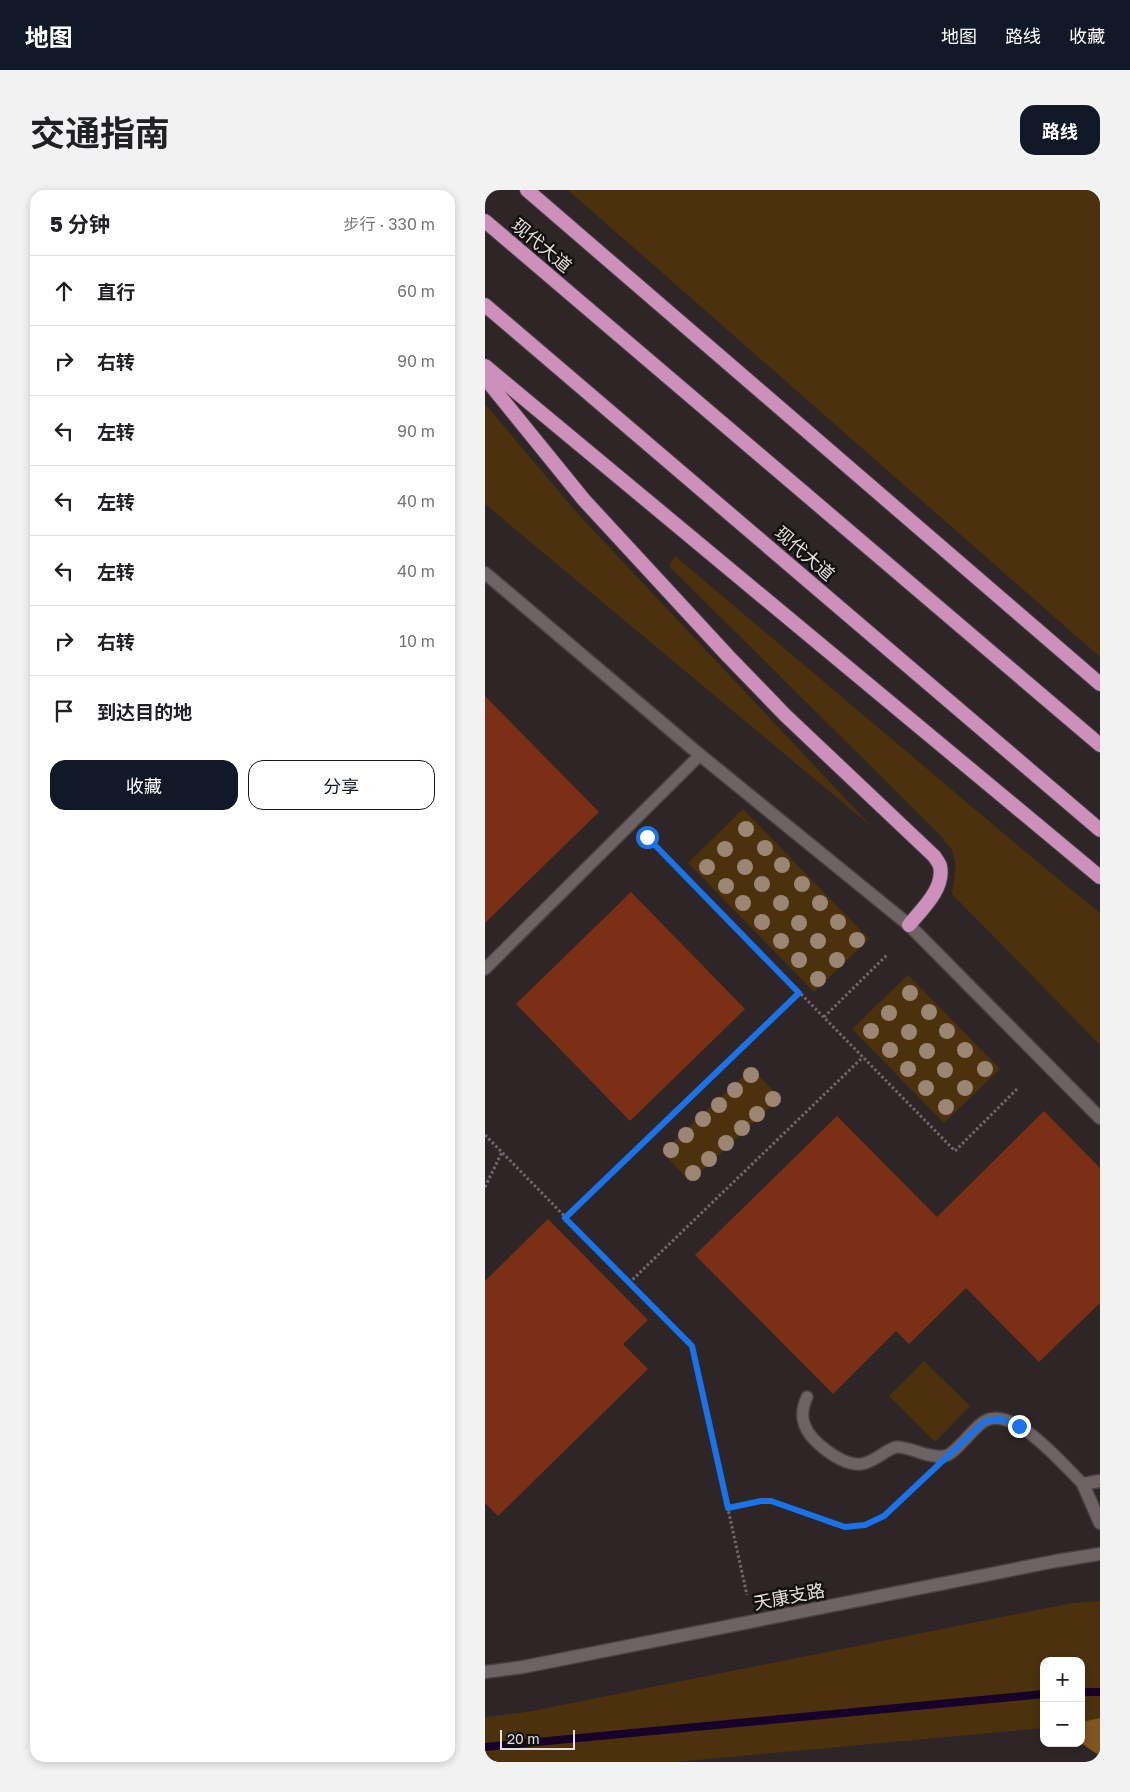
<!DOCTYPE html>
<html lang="zh">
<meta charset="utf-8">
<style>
:root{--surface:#fff;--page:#f2f2f2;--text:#202124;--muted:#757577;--line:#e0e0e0;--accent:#111827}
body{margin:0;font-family:"Golos Text","Noto Sans SC",sans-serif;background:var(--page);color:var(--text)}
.controls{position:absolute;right:15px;bottom:15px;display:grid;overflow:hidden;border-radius:10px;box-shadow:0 2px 8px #0003}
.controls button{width:45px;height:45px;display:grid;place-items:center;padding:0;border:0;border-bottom:1px solid var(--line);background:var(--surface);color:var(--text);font:25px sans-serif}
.scale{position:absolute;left:15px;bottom:12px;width:75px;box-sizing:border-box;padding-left:5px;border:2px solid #e5dfe0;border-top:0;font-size:14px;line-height:18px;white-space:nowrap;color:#e5dfe0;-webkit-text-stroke:4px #131010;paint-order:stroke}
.stop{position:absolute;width:15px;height:15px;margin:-11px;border:4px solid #1a73e8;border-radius:50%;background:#fff}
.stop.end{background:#1a73e8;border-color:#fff;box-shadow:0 1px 5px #0008}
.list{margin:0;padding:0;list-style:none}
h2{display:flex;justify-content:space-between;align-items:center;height:65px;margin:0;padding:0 20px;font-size:21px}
h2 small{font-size:16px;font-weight:400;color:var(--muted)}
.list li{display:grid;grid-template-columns:32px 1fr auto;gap:15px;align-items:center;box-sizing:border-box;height:70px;padding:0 20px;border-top:1px solid var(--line)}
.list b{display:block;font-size:19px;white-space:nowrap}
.list em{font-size:16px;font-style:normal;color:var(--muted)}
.actions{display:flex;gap:10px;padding:15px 20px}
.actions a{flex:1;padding:11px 0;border:1px solid var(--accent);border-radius:15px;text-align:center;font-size:18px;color:var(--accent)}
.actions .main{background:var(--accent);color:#fff}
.icon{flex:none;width:28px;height:28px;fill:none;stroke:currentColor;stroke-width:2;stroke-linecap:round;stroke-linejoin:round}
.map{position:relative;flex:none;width:615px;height:1572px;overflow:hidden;border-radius:15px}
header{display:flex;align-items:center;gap:30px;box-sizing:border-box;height:70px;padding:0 25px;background:var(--accent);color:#fff}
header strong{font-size:24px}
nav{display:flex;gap:28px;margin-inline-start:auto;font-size:18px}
.intro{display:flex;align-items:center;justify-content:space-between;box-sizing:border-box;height:120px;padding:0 30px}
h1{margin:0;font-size:35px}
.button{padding:12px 22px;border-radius:15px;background:var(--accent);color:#fff;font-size:18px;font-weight:700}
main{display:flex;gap:30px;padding:0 30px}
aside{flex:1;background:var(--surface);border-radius:15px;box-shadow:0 2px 8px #0003}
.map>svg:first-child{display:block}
.green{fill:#4c310d}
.forest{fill:#80561e}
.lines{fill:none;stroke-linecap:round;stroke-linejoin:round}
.stream{stroke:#170029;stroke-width:8}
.building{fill:#7b2f14}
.service-casing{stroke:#484142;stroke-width:14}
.minor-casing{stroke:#484142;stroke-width:15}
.tertiary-casing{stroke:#484142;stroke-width:15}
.trunk-casing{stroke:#484142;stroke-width:16}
.path{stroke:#71696b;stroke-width:3;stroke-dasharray:2.5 2.5;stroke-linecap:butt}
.service{stroke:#6d6365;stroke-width:11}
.minor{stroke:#6d6365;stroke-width:12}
.tertiary{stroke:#6d6365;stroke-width:12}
.trunk{stroke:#cc90ba;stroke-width:14}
.tree{fill:#9b8674}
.route{stroke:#1a73e8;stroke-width:6}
.labels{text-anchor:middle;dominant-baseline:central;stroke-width:5;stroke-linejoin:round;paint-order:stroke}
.street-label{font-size:18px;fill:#e5dfe0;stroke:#131010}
</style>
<header>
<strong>地图</strong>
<nav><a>地图</a><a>路线</a><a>收藏</a></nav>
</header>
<div class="intro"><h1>交通指南</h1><a class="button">路线</a></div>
<main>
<aside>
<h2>5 分钟<small>步行 · 330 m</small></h2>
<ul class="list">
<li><svg class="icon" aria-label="ahead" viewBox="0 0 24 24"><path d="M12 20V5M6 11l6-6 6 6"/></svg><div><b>直行</b></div><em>60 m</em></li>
<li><svg class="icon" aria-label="right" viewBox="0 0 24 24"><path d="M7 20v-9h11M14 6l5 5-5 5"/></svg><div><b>右转</b></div><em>90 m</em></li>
<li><svg class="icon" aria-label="left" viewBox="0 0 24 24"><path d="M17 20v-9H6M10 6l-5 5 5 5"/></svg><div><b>左转</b></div><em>90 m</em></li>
<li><svg class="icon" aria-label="left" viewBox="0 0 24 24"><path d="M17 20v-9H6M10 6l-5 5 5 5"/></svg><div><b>左转</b></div><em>40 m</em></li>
<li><svg class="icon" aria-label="left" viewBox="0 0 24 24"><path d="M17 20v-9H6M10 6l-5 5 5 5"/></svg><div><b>左转</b></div><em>40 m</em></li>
<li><svg class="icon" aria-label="right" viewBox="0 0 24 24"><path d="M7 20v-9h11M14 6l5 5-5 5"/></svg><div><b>右转</b></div><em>10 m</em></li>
<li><svg class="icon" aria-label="arrive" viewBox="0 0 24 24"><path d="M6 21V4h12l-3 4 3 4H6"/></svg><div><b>到达目的地</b></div></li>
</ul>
<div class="actions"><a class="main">收藏</a><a>分享</a></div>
</aside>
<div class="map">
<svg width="615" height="1572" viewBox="0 0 615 1572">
<rect width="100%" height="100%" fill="#2e2527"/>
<g class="green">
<path d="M 83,0 L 615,0 L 615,467 Z"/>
<path d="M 0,214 L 92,323 L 387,637 L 0,314 Z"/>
<path d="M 190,366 L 538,660 L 615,723 L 615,855 L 467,704 L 471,676 L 467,660 L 454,644 L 184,376 Z"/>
<path d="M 258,619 L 384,749 L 329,802 L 203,673 Z"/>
<path d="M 423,785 L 515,879 L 459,933 L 367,839 Z"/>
<path d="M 267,878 L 295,908 L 205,992 L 177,962 Z"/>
<path d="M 439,1171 L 485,1216 L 450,1252 L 404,1206 Z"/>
<path d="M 615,1411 L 615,1528 L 596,1532 L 596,1471 L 559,1471 L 559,1538 L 191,1572 L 0,1572 L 0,1527 L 42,1522 L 587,1413 Z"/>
</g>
<path class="forest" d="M 615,1528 L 615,1566 L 596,1553 L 596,1532 Z"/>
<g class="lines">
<g class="stream">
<path d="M 596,1502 L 615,1502"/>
<path d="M 0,1557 L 559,1504"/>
</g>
</g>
<g class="building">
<path d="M 0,506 L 114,622 L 0,733 Z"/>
<path d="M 146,702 L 260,819 L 145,931 L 31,814 Z"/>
<path d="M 559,921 L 615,978 L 615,1113 L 554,1172 L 481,1098 L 424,1154 L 411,1141 L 348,1204 L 210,1065 L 352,926 L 452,1027 Z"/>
<path d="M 63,1029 L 163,1130 L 138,1154 L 163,1179 L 13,1326 L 0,1313 L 0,1091 Z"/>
</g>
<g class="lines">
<defs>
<g id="service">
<path d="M 0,779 L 215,565"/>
<path d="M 322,1207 C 318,1216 316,1224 319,1233 C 324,1251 357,1276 376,1274 C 390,1272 398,1261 411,1257 C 427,1257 444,1269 460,1266 C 472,1263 488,1237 500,1231 C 529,1215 579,1276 598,1294"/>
</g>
<g id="minor">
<path d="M 0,383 L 215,565 L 424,735 L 615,928"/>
<path d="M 615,1291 L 598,1294 L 615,1333"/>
</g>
<path id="tertiary" d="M 0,1482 L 38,1477 L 571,1371 L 615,1364"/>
<g id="trunk">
<path d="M 42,0 L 615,494"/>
<path d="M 0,31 L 615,555"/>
<path d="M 0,115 L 615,640"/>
<path d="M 0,176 L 615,687"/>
<path d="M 0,188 L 99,310 L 243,466 L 300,525 L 449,666 C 451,669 454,673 455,676 C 460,699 436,720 424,735"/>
</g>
</defs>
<use href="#service" class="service-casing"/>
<use href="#minor" class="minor-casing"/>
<use href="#tertiary" class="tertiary-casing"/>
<use href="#trunk" class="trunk-casing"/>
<g class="path">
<path d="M 162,647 L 470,961 L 533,898"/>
<path d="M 339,827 L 402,765"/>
<path d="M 0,945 L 207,1156 L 262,1405"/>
<path d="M 0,997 L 17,962"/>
<path d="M 79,1028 L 314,803"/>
<path d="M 144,1093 L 378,867"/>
<path d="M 243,1318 L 276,1311 L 286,1311 L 350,1335 C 391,1345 418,1308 444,1283"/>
</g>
<use href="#service" class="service"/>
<use href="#minor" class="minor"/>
<use href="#tertiary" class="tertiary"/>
<use href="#trunk" class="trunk"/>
</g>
<g class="tree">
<circle cx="261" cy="639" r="8"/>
<circle cx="280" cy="658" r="8"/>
<circle cx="240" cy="659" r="8"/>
<circle cx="297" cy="675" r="8"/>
<circle cx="222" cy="677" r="8"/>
<circle cx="260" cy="677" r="8"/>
<circle cx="277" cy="694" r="8"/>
<circle cx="317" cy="694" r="8"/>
<circle cx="241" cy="696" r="8"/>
<circle cx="258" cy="713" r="8"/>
<circle cx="296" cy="713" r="8"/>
<circle cx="335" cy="713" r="8"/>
<circle cx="277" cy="732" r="8"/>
<circle cx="353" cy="732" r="8"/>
<circle cx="314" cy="733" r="8"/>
<circle cx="372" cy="750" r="8"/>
<circle cx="296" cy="751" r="8"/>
<circle cx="333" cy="751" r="8"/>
<circle cx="314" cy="770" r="8"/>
<circle cx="352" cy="770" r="8"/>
<circle cx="333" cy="789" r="8"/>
<circle cx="425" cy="803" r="8"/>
<circle cx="444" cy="822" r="8"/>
<circle cx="404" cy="823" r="8"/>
<circle cx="386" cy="841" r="8"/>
<circle cx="462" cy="841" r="8"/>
<circle cx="424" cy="842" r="8"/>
<circle cx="405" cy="860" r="8"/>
<circle cx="480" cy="860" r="8"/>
<circle cx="442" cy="861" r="8"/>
<circle cx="423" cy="879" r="8"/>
<circle cx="500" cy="879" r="8"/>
<circle cx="460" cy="880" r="8"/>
<circle cx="266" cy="885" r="8"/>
<circle cx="441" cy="898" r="8"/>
<circle cx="480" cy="898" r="8"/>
<circle cx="250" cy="900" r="8"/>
<circle cx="288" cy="909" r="8"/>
<circle cx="234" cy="915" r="8"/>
<circle cx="461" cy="917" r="8"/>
<circle cx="272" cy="924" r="8"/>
<circle cx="218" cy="929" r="8"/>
<circle cx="257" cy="938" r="8"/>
<circle cx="201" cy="945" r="8"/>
<circle cx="241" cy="953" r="8"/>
<circle cx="186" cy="960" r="8"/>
<circle cx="224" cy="969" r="8"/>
<circle cx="208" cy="983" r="8"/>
</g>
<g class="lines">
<path class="route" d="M 162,647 L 314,803 L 80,1028 L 207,1156 L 243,1318 L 276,1311 L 286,1311 L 360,1337 L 380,1335 L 399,1326 L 500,1231 L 516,1229 L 534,1236"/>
</g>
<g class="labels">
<g class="street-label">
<text transform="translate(57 55) rotate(40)">现代大道</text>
<text transform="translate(320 363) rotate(41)">现代大道</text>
<text transform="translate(304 1406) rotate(-11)">天康支路</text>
</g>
</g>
</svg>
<div class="controls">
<button>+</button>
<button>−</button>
</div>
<div class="scale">20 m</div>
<div class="stop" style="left:162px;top:647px"></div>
<div class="stop end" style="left:534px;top:1236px"></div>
</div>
</main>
